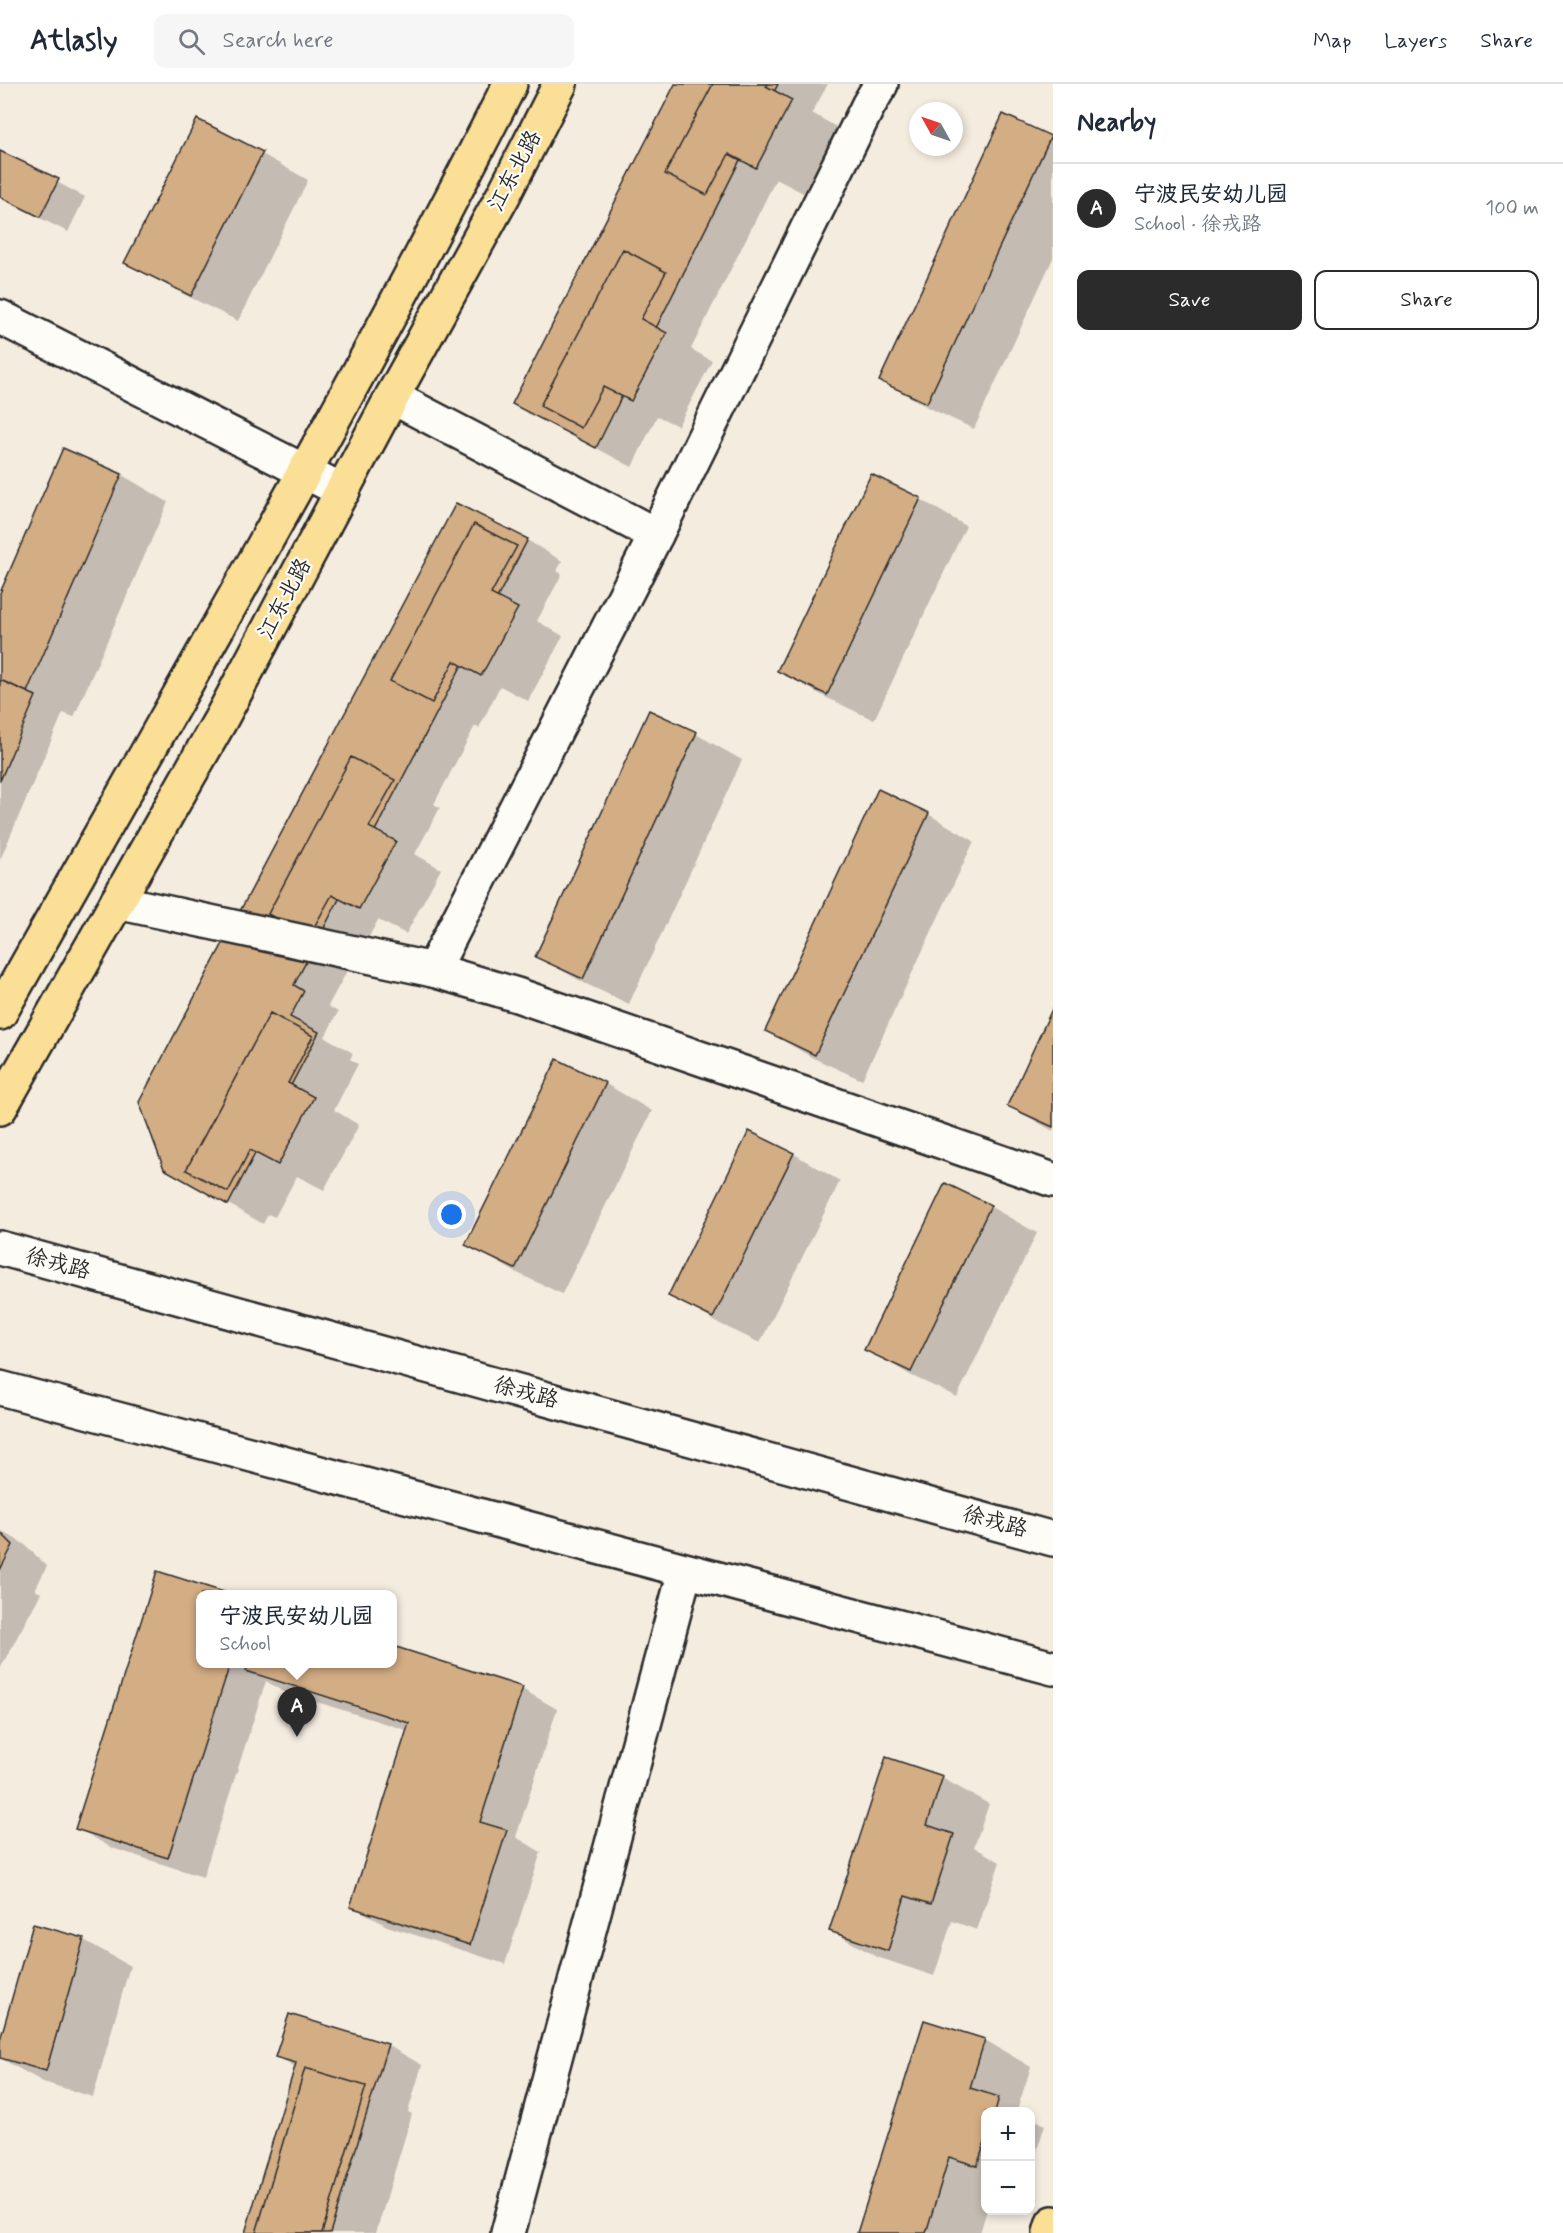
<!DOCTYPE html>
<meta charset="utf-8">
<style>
:root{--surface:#fff;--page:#f6f6f7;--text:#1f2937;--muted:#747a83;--line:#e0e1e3;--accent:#2b2b2b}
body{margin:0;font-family:Mynerve,"LXGW WenKai TC",sans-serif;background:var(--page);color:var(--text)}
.controls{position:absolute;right:18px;bottom:18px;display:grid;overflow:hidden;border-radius:12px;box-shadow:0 3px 9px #0003}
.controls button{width:54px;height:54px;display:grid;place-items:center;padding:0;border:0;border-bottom:2px solid var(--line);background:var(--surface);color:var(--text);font:30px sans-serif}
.compass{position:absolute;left:909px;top:18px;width:54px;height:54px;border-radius:50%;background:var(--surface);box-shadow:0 3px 9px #0003;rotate:310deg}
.you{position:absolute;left:452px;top:1131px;width:21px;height:21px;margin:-15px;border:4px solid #fff;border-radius:50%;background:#1a73e8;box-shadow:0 0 0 9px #1a73e833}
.badge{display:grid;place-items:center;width:39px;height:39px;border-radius:50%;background:var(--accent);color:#fff;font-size:20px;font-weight:700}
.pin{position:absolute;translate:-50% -50px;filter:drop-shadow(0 2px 3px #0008)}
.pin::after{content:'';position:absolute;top:32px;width:21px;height:18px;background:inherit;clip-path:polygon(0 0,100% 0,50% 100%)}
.popup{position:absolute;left:196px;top:1506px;width:201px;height:78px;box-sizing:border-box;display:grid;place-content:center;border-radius:12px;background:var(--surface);filter:drop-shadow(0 2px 4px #0005);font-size:20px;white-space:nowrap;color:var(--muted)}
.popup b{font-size:22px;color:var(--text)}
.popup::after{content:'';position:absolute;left:50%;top:100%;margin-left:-12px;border:12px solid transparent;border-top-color:var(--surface)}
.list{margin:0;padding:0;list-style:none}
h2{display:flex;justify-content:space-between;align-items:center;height:78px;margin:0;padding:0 24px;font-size:26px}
h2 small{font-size:20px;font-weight:400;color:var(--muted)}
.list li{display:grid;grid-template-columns:39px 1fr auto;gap:18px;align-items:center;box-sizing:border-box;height:90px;padding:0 24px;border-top:2px solid var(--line)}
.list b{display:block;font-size:22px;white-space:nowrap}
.list p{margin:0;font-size:20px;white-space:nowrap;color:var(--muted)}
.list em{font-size:20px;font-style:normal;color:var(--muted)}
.actions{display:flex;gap:12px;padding:18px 24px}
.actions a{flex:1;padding:14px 0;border:2px solid var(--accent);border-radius:12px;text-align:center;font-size:21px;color:var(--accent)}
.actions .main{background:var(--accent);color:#fff}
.icon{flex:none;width:33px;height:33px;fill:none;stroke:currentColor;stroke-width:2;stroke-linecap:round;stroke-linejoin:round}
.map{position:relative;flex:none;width:1053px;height:2149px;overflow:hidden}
header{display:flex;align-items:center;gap:36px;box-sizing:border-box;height:84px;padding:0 30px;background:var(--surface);border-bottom:2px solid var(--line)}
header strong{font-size:28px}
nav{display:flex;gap:33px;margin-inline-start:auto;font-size:21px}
.search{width:420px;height:54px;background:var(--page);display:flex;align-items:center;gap:15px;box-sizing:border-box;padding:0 21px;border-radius:12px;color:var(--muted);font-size:22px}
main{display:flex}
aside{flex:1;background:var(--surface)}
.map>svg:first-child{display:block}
.shadow{fill:#0003}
.building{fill:#d3ad84;stroke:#2b2b2b;stroke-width:1.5}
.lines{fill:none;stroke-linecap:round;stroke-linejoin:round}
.minor-casing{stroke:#2b2b2b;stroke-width:38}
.major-casing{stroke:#2b2b2b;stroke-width:38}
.minor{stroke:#fdfcf7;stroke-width:33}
.major{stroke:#fbdf96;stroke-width:33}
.labels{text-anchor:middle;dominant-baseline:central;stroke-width:4.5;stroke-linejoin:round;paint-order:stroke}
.street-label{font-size:22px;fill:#2b2b2b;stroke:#fdfcf7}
</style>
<header>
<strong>Atlasly</strong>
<div class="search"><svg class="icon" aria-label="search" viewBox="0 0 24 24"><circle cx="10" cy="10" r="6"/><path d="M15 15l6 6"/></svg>Search here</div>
<nav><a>Map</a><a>Layers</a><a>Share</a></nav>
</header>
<main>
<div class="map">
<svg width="1053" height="2149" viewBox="0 0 1053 2149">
<rect width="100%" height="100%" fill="#f5ece0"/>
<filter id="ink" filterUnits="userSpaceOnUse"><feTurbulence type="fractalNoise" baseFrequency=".0167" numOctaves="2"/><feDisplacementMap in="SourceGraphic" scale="12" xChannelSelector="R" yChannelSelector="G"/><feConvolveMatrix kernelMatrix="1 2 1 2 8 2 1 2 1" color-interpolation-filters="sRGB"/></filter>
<g filter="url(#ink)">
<g class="shadow">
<path d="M 677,0 L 828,0 L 812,29 L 838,44 L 803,109 L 776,95 L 691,265 L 712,277 L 678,342 L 657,332 L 632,383 L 549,339 Z"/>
<path d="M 198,37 L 262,70 L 308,96 L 238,237 L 173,205 L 126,178 Z"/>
<path d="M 1050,54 L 1053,56 L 1053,174 L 974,345 L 927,323 L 881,296 Z"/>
<path d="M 0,68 L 85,113 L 68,148 L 0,114 Z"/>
<path d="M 64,366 L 122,391 L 168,418 L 74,633 L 63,629 L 0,776 L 0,513 Z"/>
<path d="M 920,415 L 966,442 L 874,636 L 825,613 L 779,587 Z"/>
<path d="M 457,421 L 527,456 L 562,477 L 557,487 L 562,490 L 537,537 L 563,552 L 528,617 L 500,602 L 479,644 L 475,642 L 434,720 L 440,724 L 415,770 L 441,785 L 406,850 L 378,836 L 356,877 L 353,876 L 328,922 L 338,928 L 325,953 L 353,969 L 350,975 L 358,980 L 334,1026 L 359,1041 L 324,1106 L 297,1092 L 275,1133 L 268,1130 L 263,1140 L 166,1084 Z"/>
<path d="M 696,650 L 742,676 L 629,920 L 584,899 L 537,872 Z"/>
<path d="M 928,730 L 974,757 L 862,996 L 813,974 L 767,947 Z"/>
<path d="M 1053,927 L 1053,1047 L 1009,1022 Z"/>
<path d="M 557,977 L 606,1000 L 652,1027 L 562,1210 L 513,1187 L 467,1160 Z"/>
<path d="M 750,1049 L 794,1070 L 840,1097 L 760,1259 L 716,1238 L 670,1211 Z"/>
<path d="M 945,1101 L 991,1123 L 1037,1149 L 957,1313 L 912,1292 L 866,1265 Z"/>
<path d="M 0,1446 L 24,1460 L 47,1482 L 35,1506 L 41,1509 L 0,1585 Z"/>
<path d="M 158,1489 L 225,1510 L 201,1510 L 201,1580 L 393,1580 L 393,1564 L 522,1605 L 557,1625 L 516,1753 L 541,1768 L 505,1880 L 387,1842 L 352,1822 L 409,1647 L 282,1607 L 266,1597 L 203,1793 L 112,1764 L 77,1744 Z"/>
<path d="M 942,1694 L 989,1720 L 974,1763 L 1000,1778 L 977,1846 L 952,1837 L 934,1892 L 877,1873 L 831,1847 Z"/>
<path d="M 34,1841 L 84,1856 L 130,1882 L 93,2013 L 43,1998 L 0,1974 L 0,1961 Z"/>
<path d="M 925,1938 L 985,1956 L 1031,1983 L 1017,2026 L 1021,2028 L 986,2028 L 986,2126 L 987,2126 L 980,2149 L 859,2149 Z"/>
<path d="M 387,1961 L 422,1981 L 408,2028 L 412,2030 L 376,2149 L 246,2149 L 297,1984 L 277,1972 Z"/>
<path d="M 1030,2033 L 1045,2041 L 1030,2087 Z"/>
</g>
<g class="building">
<path d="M 675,0 L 778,0 L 596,364 L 512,320 Z"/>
<path d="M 713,0 L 768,0 L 766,2 L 792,16 L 756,84 L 729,70 L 707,111 L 665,90 Z"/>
<path d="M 1003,30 L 1051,52 L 927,319 L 879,297 Z"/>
<path d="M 197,35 L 263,68 L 191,212 L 124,179 Z"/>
<path d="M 0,67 L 59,95 L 40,133 L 0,113 Z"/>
<path d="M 623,165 L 666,188 L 641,235 L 667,249 L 631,317 L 603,303 L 581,344 L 540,322 Z"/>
<path d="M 63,364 L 122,390 L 27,608 L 0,596 L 0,509 Z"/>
<path d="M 871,390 L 921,414 L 827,611 L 777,587 Z"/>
<path d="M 456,419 L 528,455 L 294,901 L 304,907 L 290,933 L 319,948 L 228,1121 L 164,1085 L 139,1018 Z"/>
<path d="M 474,440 L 517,462 L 491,510 L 518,524 L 481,592 L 454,577 L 432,619 L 390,597 Z"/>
<path d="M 0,596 L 36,612 L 0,697 Z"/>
<path d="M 649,626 L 697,648 L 583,895 L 535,873 Z"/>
<path d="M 351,673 L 395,696 L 369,743 L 396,757 L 359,825 L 332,811 L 309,852 L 268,830 Z"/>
<path d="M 878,705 L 929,729 L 815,971 L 765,947 Z"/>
<path d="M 1053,923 L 1053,1043 L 1007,1022 Z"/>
<path d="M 270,929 L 313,952 L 288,999 L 314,1013 L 278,1081 L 250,1066 L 228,1108 L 186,1086 Z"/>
<path d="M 557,975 L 606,999 L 515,1185 L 465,1161 Z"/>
<path d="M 749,1047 L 794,1069 L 713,1234 L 668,1212 Z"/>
<path d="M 945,1099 L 991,1121 L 911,1288 L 864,1266 Z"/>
<path d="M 0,1448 L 13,1461 L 0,1486 Z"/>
<path d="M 157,1487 L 230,1510 L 201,1510 L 201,1580 L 230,1580 L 168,1774 L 75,1745 Z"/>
<path d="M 393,1562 L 523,1603 L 480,1738 L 507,1746 L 470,1861 L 350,1823 L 409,1639 L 246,1587 L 248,1580 L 393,1580 Z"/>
<path d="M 886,1673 L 943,1692 L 927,1741 L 954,1750 L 931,1820 L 905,1812 L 888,1867 L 829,1847 Z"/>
<path d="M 33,1840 L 84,1854 L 46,1987 L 0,1974 L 0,1956 Z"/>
<path d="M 289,1930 L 388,1960 L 330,2149 L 245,2149 L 296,1979 L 275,1973 Z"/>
<path d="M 924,1936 L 985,1955 L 970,2004 L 999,2013 L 995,2028 L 986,2028 L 986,2056 L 977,2082 L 949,2073 L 926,2149 L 857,2149 Z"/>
<path d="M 305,1984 L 366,2002 L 322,2149 L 256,2149 Z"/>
</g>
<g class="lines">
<defs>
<g id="minor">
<path d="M 0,233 L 343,407"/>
<path d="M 392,313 L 656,451"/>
<path d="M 117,818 L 433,886 L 517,911 L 1053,1096"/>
<path d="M 433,886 L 656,451 L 868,22 L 881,0"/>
<path d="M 0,1164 L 1053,1455"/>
<path d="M 0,1304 L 1053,1584"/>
<path d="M 508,2149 L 685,1487"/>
</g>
<g id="major">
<path d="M 0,929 C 173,621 351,316 510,0"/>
<path d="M 0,1024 L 221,635 L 392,313 L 504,110 L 560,0"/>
<path d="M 1050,2149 L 1053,2139"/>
</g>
</defs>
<use href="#minor" class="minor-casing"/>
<use href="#major" class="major-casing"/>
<use href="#minor" class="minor"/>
<use href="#major" class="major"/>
</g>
</g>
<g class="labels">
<g class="street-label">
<text transform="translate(515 87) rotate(-62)">江东北路</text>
<text transform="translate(285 515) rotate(-62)">江东北路</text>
<text transform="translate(58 1180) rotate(15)">徐戎路</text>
<text transform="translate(526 1309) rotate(15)">徐戎路</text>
<text transform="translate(995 1438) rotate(15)">徐戎路</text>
</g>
</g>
</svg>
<div class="controls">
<button>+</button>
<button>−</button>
</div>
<svg class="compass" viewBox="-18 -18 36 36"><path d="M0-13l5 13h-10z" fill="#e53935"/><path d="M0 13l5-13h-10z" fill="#747a83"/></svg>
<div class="you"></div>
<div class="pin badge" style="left:297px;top:1653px">A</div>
<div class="popup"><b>宁波民安幼儿园</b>School</div>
</div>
<aside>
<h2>Nearby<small></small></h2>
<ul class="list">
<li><span class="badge">A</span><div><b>宁波民安幼儿园</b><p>School · 徐戎路</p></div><em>100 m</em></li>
</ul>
<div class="actions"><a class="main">Save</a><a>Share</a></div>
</aside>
</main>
